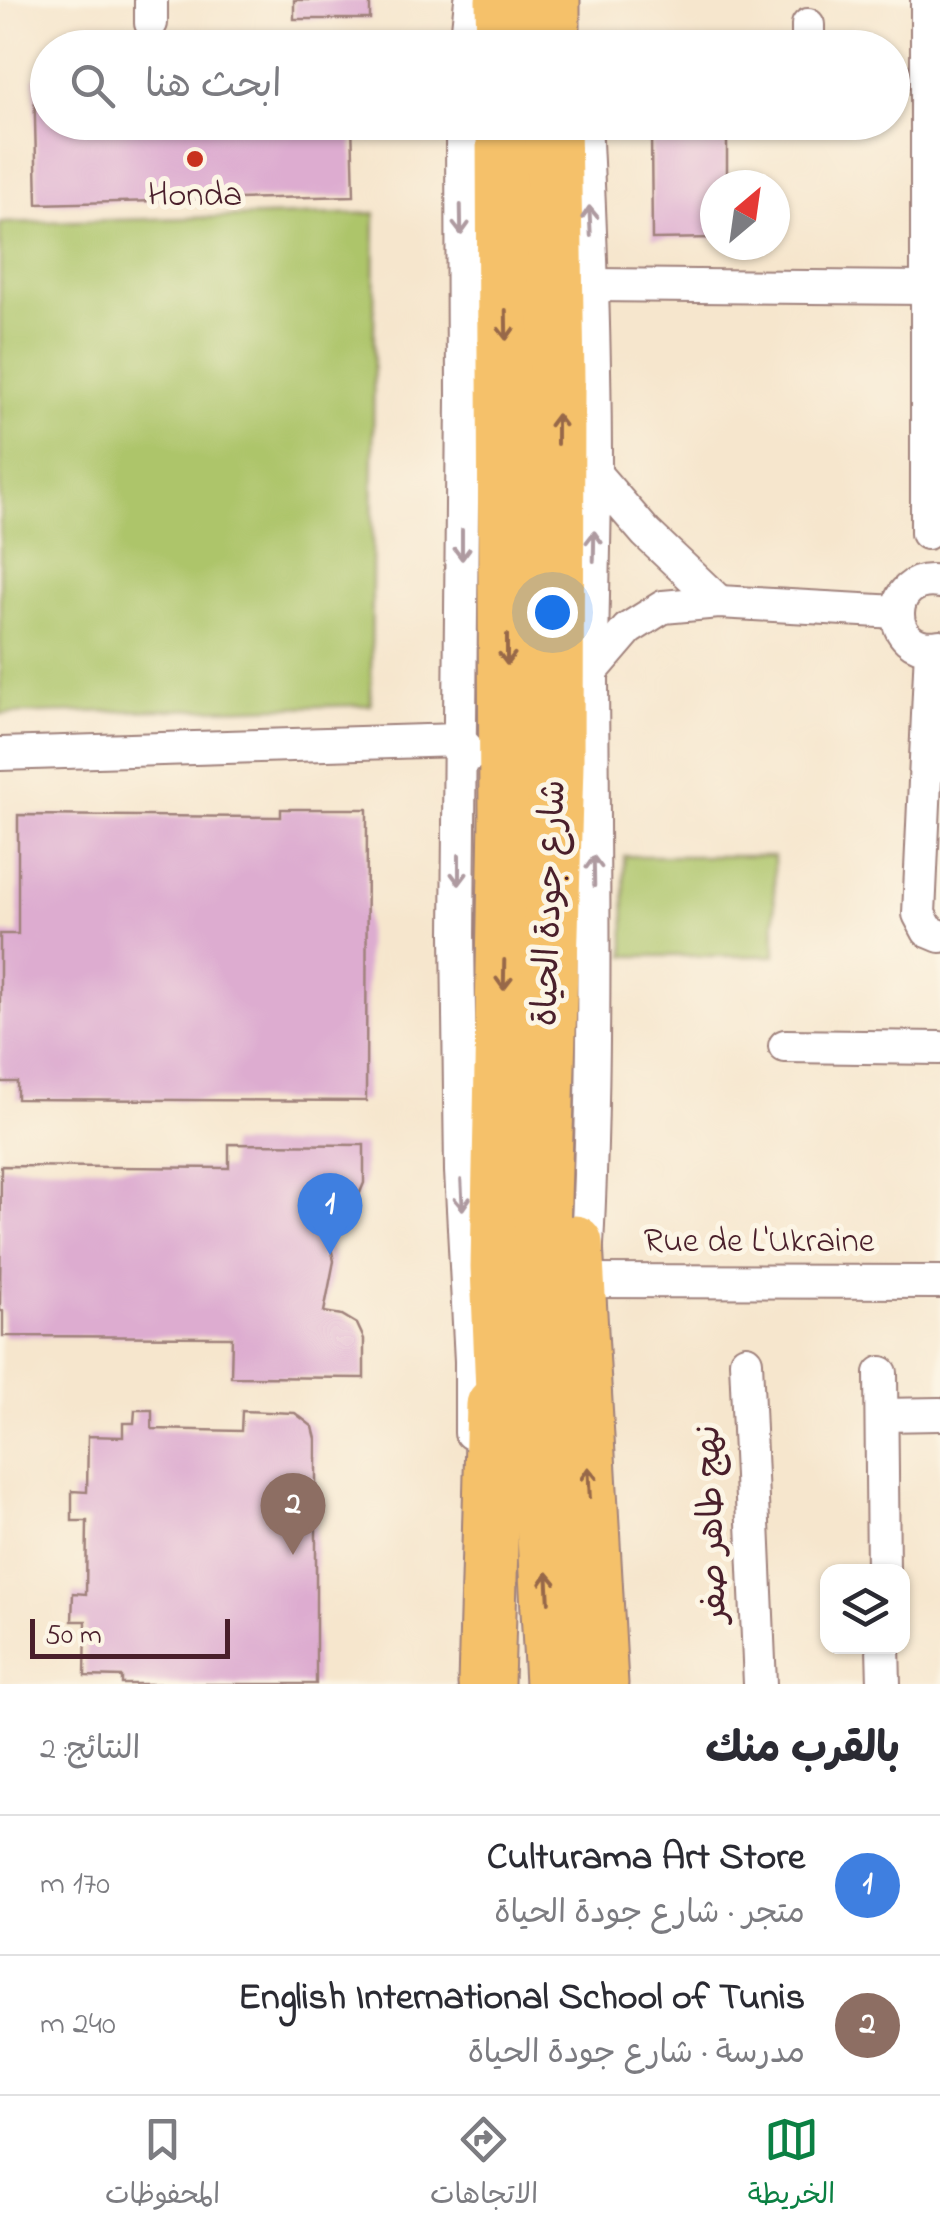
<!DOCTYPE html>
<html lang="ar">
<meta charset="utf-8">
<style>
:root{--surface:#fff;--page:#f2f2f3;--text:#2b2b33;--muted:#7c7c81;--line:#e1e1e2;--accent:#0b8043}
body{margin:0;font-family:"Indie Flower","Playpen Sans Arabic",sans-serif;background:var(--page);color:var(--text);direction:rtl}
.controls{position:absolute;right:30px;bottom:30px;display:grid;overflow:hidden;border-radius:20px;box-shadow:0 2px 8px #0004}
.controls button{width:90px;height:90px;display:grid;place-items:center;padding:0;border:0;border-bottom:2px solid var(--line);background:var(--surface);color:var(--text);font:50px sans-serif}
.compass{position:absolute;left:700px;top:170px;width:90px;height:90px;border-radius:50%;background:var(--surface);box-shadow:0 2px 8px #0004;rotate:29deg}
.scale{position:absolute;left:30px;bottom:25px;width:200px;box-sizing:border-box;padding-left:10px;border:5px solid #4a1f2b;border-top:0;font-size:28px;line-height:35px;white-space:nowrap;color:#4a1f2b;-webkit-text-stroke:8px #fcf5e5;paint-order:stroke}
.you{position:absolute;left:552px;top:612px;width:35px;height:35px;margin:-25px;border:8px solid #fff;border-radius:50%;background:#1a73e8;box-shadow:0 0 0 15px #1a73e833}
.badge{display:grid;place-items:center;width:65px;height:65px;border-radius:50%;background:var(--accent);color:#fff;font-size:32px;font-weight:700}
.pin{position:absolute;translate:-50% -82px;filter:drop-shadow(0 2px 5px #0008)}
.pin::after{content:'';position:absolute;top:52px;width:35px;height:30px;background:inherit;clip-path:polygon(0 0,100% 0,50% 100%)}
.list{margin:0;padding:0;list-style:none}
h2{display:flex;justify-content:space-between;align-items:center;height:130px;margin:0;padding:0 40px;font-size:42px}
h2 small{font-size:32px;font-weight:400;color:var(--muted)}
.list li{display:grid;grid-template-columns:65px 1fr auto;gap:30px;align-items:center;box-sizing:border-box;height:140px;padding:0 40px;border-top:2px solid var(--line)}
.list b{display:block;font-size:38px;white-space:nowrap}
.list p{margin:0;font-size:32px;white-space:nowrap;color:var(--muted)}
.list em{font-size:32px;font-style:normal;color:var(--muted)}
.icon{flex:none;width:55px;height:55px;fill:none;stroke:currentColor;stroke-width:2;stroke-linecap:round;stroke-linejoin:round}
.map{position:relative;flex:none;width:940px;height:1684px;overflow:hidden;direction:ltr}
.search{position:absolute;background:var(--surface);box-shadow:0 2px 8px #0004;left:30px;right:30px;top:30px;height:110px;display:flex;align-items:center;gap:25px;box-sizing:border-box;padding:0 35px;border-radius:55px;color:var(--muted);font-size:38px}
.sheet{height:410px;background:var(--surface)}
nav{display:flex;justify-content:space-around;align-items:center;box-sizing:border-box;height:140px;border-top:2px solid var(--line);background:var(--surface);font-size:28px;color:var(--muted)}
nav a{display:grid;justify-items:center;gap:5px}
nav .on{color:var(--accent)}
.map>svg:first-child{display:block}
.green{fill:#adc56a;stroke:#7c724a;stroke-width:2.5}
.building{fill:#ddacd0}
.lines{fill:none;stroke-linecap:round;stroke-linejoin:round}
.street-casing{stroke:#a0827c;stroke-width:36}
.highway-casing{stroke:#a0827c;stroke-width:59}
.street{stroke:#fff;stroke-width:32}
.highway{stroke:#f5c16b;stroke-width:55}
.oneway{stroke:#ae9aa0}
.oneway2{stroke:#976848}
.poi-dot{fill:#c8321e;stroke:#fcf5e5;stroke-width:4}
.labels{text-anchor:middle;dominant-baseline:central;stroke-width:10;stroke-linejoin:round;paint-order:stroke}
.poi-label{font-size:35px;fill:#4a1f2b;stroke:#fcf5e5}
.street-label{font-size:35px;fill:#4a1f2b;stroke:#fcf5e5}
</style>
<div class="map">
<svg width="940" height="1684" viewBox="0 0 940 1684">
<rect width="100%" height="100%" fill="#fcf5e5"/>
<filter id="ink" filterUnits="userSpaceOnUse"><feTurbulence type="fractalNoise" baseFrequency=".01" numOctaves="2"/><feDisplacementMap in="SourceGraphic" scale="20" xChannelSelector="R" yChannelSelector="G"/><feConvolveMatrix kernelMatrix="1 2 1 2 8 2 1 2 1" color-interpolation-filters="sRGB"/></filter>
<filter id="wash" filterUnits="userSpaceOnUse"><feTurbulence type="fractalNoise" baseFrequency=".0048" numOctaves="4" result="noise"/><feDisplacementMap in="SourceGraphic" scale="40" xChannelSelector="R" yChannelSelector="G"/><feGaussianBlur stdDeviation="2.25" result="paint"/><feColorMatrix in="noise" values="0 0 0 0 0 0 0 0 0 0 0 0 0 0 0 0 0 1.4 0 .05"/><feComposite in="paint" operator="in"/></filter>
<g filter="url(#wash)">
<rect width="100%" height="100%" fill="#f6e6cd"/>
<g class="green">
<path d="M 375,213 L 371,705 L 0,714 L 0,223 Z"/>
<path d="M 624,856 L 774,856 L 775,956 L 625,956 Z"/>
</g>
<g id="blocks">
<g class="building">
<rect x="294" y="0" width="76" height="19"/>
<path d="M 48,76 L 48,122 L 352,122 L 354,196 L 37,204 L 34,77 Z"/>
<path d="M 651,134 L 727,134 L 727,185 L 715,185 L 715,238 L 652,239 Z"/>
<path d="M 281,809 L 367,809 L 366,1101 L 17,1099 L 17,1082 L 0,1082 L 0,934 L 18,934 L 18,815 L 281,817 Z"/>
<path d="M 229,1144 L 364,1145 L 364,1183 L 359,1195 L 348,1208 L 323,1212 L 334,1261 L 324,1312 L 342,1315 L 357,1324 L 364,1339 L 364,1378 L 231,1377 L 232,1337 L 3,1336 L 3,1311 L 0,1311 L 1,1166 L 229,1168 Z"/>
<path d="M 135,1410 L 152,1410 L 152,1429 L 241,1431 L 242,1411 L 295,1413 L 313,1427 L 316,1439 L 316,1684 L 122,1684 L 122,1677 L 85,1676 L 86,1621 L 72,1621 L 73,1593 L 86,1594 L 87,1521 L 72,1521 L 72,1491 L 87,1492 L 88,1436 L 123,1437 L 123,1423 L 134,1423 Z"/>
</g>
</g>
</g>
<g filter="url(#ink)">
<use href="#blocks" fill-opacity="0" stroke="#a0827c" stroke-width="2.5"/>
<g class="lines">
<defs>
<g id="street">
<path d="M 151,23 L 151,0"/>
<path d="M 808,25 L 808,48"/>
<path d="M 466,48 L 471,0"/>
<path d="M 462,122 L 463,397 L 458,935 L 461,1171 L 471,1361 L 471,1433"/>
<path d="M 585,122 C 591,238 595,354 595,470 C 595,538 592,606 592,674 C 593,871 597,1067 586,1264"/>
<path d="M 593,285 L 926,288"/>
<path d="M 595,474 L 646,533 L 719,602"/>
<path d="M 927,533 L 927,0"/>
<path d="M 940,582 C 884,572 884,656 940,646"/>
<path d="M 931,648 L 919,914 L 928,931 L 940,936"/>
<path d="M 592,671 L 628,629 L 663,607 L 719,602 L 897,612"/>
<path d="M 0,754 L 459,740 L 472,754"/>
<path d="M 785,1046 L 940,1048"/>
<path d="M 577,1281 L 940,1282"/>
<path d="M 746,1361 L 760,1684"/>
<path d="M 881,1373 L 883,1572"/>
<path d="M 882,1415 L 940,1414"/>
<path d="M 883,1646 L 884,1684"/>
</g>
<g id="highway">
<path d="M 503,0 L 504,48"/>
<path d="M 552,48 L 552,0"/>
<path d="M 504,122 L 507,819 L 498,1267 L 505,1441"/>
<path d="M 575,1243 L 600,1684"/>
<path d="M 486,1684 L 494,1405"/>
<path d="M 553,1684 L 540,1443 L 541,1266 L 556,765 L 557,380 L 553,122"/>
</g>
</defs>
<use href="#street" class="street-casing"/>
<use href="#highway" class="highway-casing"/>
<use href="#street" class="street"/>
<use href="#highway" class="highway"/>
</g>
<defs><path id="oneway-shaft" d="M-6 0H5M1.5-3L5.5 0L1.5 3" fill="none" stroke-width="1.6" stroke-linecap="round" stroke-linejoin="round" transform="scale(2.5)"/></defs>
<g class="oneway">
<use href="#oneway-shaft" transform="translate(461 220) rotate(89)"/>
<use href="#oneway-shaft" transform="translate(590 221) rotate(-93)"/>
<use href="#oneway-shaft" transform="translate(462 545) rotate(90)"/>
<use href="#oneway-shaft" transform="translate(594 546) rotate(-89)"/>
<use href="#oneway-shaft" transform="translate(459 870) rotate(90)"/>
<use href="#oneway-shaft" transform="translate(594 871) rotate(-91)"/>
<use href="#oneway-shaft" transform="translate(462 1195) rotate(87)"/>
</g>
<g class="oneway2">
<use href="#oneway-shaft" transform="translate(506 325) rotate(89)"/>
<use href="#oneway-shaft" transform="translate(557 429) rotate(-90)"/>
<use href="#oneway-shaft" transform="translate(507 650) rotate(90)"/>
<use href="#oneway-shaft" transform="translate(504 975) rotate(91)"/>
<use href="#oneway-shaft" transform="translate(589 1482) rotate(-93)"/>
<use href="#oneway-shaft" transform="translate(548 1587) rotate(-93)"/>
</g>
</g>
<circle class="poi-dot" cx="195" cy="159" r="10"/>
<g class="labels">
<g class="poi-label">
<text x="195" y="196">Honda</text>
</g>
<g class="street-label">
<text transform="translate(551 903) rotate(-88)">شارع جودة الحياة</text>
<text x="759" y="1242">Rue de L'Ukraine</text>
<text transform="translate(713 1524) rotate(-92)">نهج طاهر صفر</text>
</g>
</g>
</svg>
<div class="controls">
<button><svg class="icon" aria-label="layers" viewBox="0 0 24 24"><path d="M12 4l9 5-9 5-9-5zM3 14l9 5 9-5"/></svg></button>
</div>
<svg class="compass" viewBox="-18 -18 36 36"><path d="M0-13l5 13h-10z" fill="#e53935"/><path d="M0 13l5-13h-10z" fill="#7c7c81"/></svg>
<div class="scale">50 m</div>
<div class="you"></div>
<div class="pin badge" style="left:330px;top:1255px;background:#3f7fe0">1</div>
<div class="pin badge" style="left:293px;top:1555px;background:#8d6e63">2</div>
<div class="search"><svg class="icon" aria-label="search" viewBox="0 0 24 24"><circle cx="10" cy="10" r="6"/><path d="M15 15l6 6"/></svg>ابحث هنا</div>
</div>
<section class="sheet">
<h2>بالقرب منك<small>النتائج: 2</small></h2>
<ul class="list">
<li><span class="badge" style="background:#3f7fe0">1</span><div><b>Culturama Art Store</b><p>متجر · شارع جودة الحياة</p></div><em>170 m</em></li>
<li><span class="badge" style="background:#8d6e63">2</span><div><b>English International School of Tunis</b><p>مدرسة · شارع جودة الحياة</p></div><em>240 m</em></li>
</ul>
</section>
<nav>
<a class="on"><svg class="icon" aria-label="map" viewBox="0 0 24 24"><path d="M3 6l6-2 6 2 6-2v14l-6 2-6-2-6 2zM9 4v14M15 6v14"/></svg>الخريطة</a>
<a><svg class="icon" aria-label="directions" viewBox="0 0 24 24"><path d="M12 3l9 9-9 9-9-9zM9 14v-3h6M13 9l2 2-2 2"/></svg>الاتجاهات</a>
<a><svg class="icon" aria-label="saved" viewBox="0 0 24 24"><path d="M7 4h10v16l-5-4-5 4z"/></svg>المحفوظات</a>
</nav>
